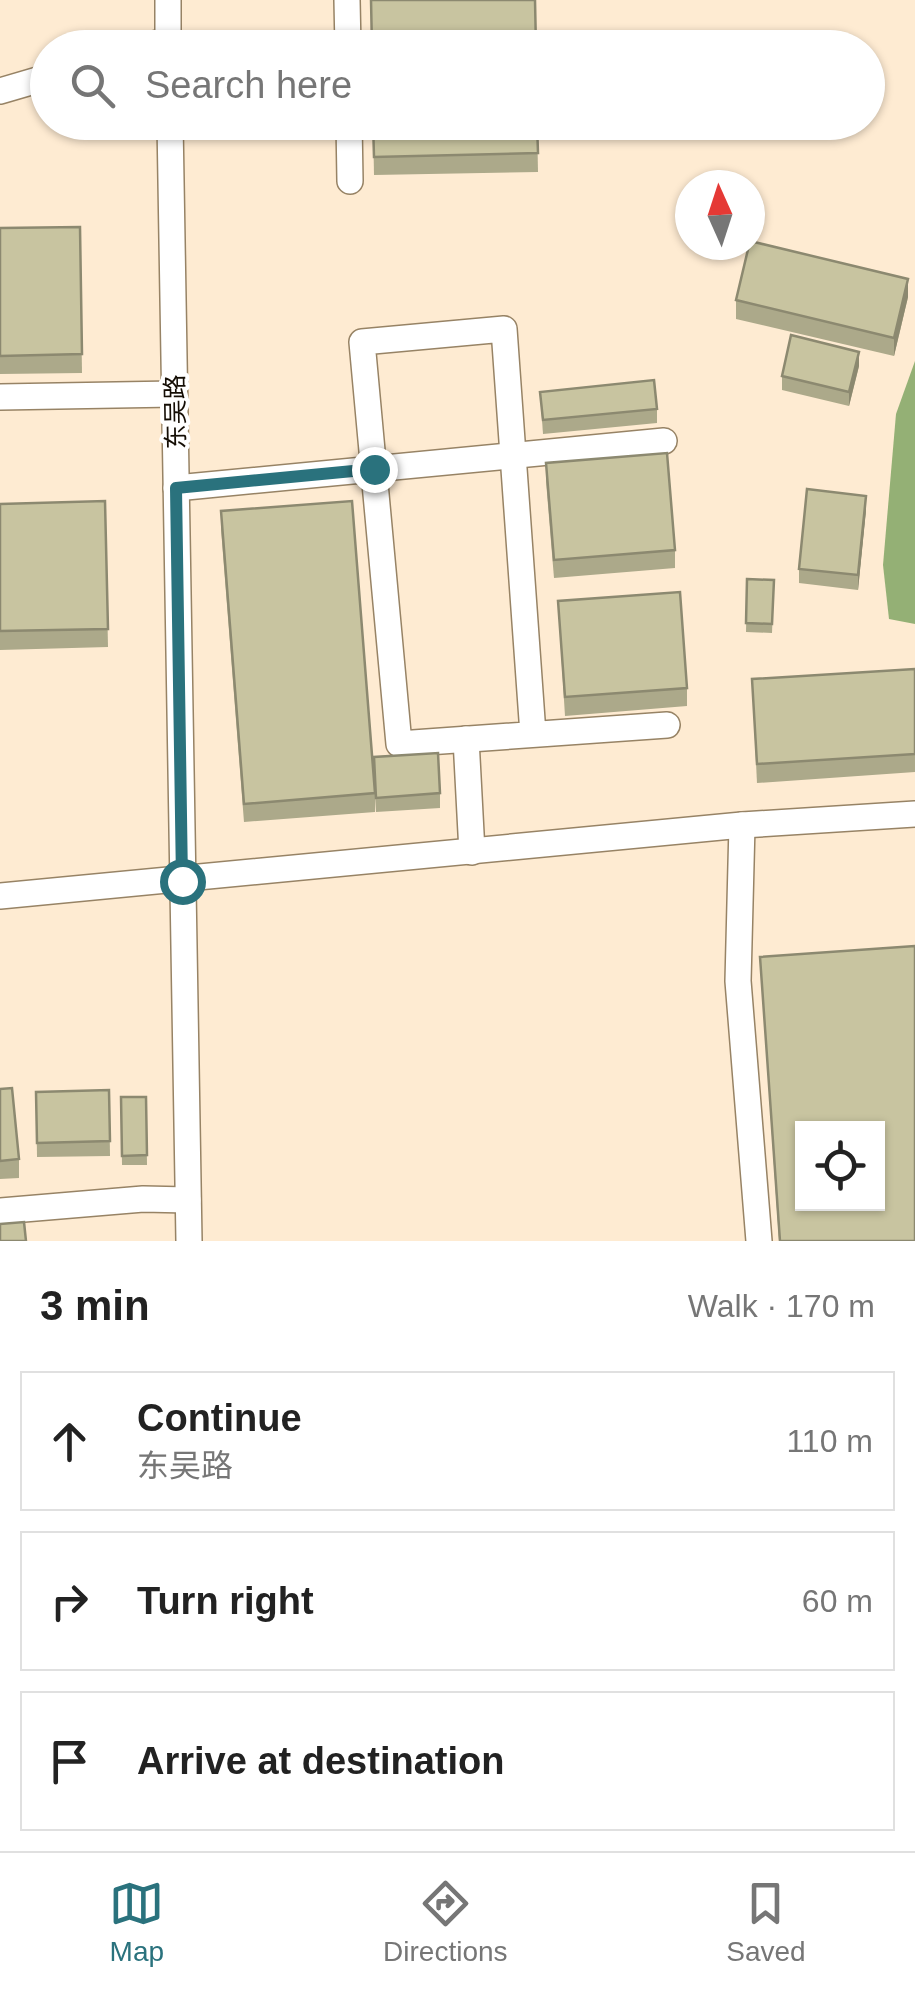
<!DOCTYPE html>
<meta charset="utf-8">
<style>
:root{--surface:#fff;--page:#f6f6f6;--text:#222;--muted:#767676;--line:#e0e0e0;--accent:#2a727d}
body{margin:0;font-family:Arial,"Noto Sans SC",sans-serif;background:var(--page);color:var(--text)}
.controls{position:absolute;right:30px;bottom:30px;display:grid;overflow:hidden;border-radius:0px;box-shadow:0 2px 8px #0004}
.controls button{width:90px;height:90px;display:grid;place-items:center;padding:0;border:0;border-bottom:2px solid var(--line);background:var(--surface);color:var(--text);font:50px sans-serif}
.compass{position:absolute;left:675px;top:170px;width:90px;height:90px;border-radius:50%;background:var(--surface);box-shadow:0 2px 8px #0004;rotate:357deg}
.stop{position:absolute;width:30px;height:30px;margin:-22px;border:8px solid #2a727d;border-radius:50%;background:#fff}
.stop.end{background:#2a727d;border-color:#fff;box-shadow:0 2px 10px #0008}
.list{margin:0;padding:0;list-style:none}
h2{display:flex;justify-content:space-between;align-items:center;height:130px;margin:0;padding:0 40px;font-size:42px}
h2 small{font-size:32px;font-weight:400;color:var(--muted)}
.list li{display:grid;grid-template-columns:65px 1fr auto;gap:30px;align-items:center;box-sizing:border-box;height:140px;margin:0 20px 20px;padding:0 20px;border:2px solid var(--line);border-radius:0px}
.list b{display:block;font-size:38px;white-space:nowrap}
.list p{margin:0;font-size:32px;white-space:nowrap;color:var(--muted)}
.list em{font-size:32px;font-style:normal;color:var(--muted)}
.icon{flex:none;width:55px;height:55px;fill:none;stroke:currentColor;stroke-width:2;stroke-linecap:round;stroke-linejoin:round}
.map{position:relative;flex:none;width:915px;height:1241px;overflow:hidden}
.search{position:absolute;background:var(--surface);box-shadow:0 2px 8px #0004;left:30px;right:30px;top:30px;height:110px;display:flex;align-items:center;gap:25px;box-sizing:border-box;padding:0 35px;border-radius:55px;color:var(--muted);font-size:38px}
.sheet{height:610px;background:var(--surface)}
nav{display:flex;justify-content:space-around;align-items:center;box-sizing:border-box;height:140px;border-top:2px solid var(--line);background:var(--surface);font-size:28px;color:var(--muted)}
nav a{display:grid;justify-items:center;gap:5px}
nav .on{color:var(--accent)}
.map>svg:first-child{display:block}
.water{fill:#94b075}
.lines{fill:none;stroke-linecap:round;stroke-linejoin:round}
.minor-casing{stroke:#978365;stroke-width:28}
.minor{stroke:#fff;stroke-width:25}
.wall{fill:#aca98a}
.shaded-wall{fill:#8c8970}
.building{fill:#c8c4a0;stroke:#8c8970;stroke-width:2.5;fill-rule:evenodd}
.route{stroke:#2a727d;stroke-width:12}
.labels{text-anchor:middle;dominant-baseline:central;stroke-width:8;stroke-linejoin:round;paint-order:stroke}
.street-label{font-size:25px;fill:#140d04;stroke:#fff}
</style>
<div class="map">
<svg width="915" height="1241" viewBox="0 0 915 1241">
<rect width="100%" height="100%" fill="#feebd2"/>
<path class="water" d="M 915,361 L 915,624 L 889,619 L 883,565 L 896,414 Z"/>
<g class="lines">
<defs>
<g id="minor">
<path d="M 168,0 L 168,48"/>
<path d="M 347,0 L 348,48"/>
<path d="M 140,48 L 168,40"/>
<path d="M 0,91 L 48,77"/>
<path d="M 170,122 L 189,1241"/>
<path d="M 349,122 L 350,181"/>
<path d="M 0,397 L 174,394"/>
<path d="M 176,488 L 664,441"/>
<path d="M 533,734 L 504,329 L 362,342 L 399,744 L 667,725"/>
<path d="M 466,739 L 472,852"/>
<path d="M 742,825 L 738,981 L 759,1241"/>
<path d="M 0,896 L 742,825 L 915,814"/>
<path d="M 0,1211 L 143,1199 L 188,1200"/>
</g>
</defs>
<use href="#minor" class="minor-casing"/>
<use href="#minor" class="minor"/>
</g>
<g class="wall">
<path d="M 373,122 L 537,122 L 538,172 L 374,175 Z"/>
<path d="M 80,227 L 82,373 L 0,374 L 0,228 Z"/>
<path d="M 908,297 L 894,356 L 736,319 L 736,300 Z"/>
<path d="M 859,366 L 849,406 L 782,390 L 782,376 Z"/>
<path d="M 540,392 L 657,409 L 657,423 L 543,434 Z"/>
<path d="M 546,463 L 675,550 L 675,568 L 554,578 L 546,481 Z"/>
<path d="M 105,501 L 108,647 L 0,650 L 0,504 Z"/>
<path d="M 866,510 L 858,590 L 799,583 L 799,569 Z"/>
<path d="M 221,511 L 375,785 L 440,793 L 440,808 L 376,812 L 375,796 L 375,812 L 244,822 L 221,529 Z"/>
<path d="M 747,579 L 774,580 L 772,633 L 746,632 Z"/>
<path d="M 558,601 L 687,688 L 687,706 L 565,716 Z"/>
<path d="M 915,669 L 915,772 L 757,783 L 752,679 Z"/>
<path d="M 760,957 L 915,1241 L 779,1241 Z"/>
<path d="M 0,1089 L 19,1159 L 19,1178 L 0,1179 Z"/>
<path d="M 109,1090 L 110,1156 L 37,1157 L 36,1092 Z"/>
<path d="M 121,1097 L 146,1097 L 147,1165 L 122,1165 Z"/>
</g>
<g class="shaded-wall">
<path d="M 908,279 L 908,297 L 894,356 L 894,338 Z"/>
<path d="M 859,352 L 859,366 L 849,406 L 849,392 Z"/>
<path d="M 866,496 L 866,510 L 858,590 L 858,575 Z"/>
</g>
<g class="building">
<path d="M 371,0 L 535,0 L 536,48 L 372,48 Z"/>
<path d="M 373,122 L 537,122 L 538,153 L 374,157 Z"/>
<path d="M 80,227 L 82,354 L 0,356 L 0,228 Z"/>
<path d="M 750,241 L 908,279 L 894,338 L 736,300 Z"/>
<path d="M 791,335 L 859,352 L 849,392 L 782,376 Z"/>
<path d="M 654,380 L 657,409 L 543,420 L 540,392 Z"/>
<path d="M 667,453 L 675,550 L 554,560 L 546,463 Z"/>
<path d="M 807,489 L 866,496 L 858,575 L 799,569 Z"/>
<path d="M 105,501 L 108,629 L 0,631 L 0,504 Z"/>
<path d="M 352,501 L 375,793 L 244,804 L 221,511 Z"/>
<path d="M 747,579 L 774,580 L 772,624 L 746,623 Z"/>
<path d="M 680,592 L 687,688 L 565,697 L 558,601 Z"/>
<path d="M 915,669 L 915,754 L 757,764 L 752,679 Z"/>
<path d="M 438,753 L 440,793 L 376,798 L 374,757 Z"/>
<path d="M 915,946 L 915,1241 L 780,1241 L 760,957 ZM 802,1128 L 878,1128 L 878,1204 L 802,1204 Z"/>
<path d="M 12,1088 L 19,1159 L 0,1161 L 0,1089 Z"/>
<path d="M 109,1090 L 110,1141 L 37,1143 L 36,1092 Z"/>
<path d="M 121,1097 L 146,1097 L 147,1155 L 122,1156 Z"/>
<path d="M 24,1222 L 26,1241 L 0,1241 L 0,1224 Z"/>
</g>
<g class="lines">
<path class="route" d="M 182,881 L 176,488 L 374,469"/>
</g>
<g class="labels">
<g class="street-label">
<text transform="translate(175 412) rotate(-91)">东吴路</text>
</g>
</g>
</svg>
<div class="controls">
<button><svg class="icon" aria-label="locate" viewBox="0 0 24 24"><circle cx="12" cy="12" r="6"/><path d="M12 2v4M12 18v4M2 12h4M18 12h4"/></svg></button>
</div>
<svg class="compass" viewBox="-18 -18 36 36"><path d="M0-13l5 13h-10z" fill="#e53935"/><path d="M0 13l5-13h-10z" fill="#767676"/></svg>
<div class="stop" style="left:182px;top:881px"></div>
<div class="stop end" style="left:374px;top:469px"></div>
<div class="search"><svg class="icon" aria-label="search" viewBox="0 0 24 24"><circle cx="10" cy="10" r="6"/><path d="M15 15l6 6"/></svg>Search here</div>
</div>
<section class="sheet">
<h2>3 min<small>Walk · 170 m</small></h2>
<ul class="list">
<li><svg class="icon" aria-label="ahead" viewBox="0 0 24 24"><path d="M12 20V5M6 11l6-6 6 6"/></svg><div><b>Continue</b><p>东吴路</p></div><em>110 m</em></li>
<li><svg class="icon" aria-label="right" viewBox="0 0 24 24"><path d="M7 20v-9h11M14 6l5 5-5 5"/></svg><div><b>Turn right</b></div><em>60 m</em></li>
<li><svg class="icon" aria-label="arrive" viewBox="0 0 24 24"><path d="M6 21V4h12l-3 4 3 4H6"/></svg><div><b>Arrive at destination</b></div></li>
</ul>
</section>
<nav>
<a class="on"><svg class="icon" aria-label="map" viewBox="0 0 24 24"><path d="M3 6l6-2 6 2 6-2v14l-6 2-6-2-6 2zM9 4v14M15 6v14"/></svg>Map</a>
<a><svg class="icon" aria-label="directions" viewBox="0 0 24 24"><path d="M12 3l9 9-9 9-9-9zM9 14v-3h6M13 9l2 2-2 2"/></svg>Directions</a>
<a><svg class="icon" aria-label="saved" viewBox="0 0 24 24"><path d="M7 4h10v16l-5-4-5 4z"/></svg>Saved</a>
</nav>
